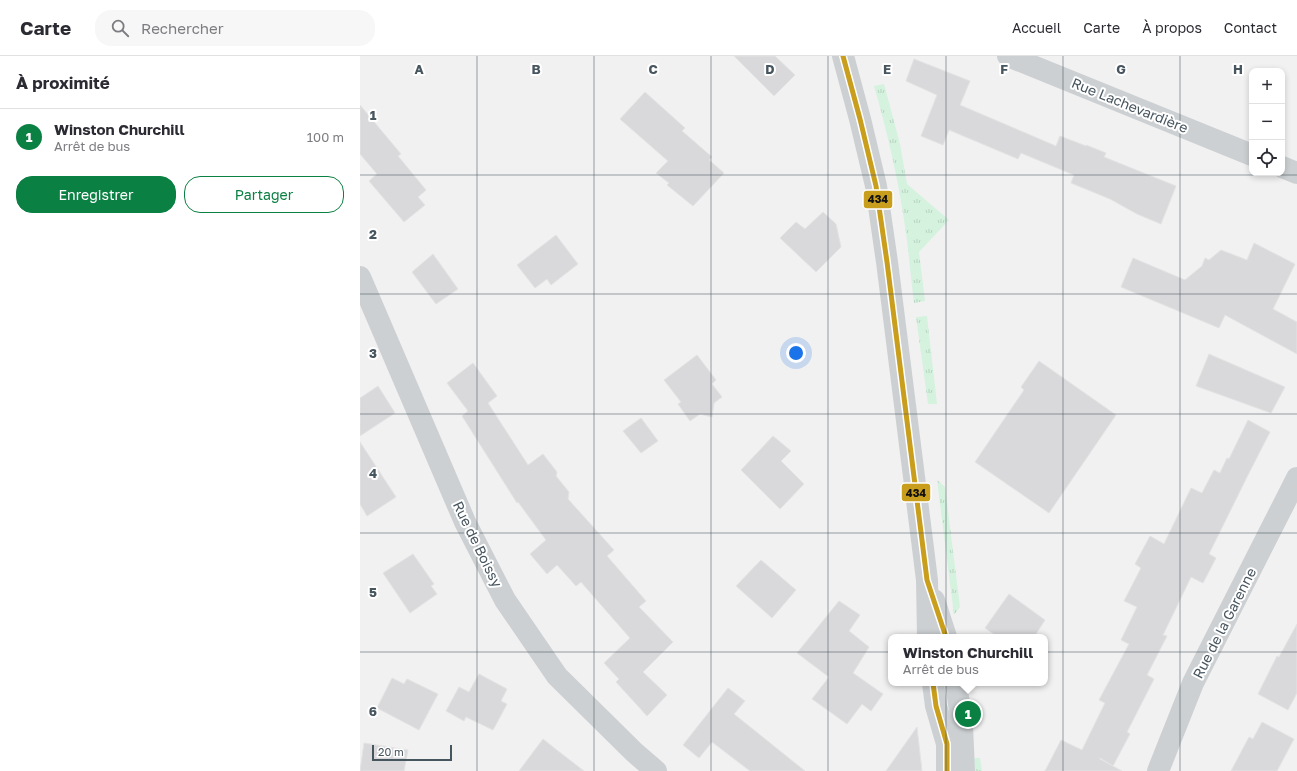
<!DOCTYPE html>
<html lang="fr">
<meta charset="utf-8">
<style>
:root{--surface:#fff;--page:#f7f7f7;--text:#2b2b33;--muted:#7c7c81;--line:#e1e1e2;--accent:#0b8043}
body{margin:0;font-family:"Golos Text",sans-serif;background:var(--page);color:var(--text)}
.controls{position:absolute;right:12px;top:12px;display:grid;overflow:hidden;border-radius:8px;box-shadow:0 2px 6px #0003}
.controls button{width:36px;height:36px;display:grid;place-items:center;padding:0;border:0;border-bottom:1px solid var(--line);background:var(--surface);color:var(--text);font:20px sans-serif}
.scale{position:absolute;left:12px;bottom:10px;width:80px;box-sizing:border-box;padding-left:4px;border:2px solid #47555f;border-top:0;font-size:11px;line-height:14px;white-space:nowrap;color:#47555f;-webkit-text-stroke:3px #fff;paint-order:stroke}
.you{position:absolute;left:436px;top:297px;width:14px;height:14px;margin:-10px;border:3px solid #fff;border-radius:50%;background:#1a73e8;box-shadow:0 0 0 6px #1a73e833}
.badge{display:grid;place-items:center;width:26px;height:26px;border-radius:50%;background:var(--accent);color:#fff;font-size:13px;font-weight:700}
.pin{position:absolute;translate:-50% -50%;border:2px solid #fff;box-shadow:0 1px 4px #0006}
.popup{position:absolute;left:528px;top:578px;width:160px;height:52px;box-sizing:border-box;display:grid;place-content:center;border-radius:8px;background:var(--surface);filter:drop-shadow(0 1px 3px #0005);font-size:13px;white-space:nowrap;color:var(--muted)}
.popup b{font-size:15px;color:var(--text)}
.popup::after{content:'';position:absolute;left:50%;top:100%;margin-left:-8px;border:8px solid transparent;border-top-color:var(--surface)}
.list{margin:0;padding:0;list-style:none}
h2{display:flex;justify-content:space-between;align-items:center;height:52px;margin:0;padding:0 16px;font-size:17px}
h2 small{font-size:13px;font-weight:400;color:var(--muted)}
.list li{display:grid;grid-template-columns:26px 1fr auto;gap:12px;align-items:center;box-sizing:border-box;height:56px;padding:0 16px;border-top:1px solid var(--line)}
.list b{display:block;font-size:15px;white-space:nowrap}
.list p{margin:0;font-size:13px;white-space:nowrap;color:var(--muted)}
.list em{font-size:13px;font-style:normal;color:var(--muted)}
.actions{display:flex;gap:8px;padding:12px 16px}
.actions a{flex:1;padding:9px 0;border:1px solid var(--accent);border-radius:16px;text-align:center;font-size:14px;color:var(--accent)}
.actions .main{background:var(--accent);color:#fff}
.icon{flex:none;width:22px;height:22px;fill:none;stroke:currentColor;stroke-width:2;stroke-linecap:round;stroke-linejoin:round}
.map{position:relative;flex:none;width:937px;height:715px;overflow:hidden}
header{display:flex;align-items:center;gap:24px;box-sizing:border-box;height:56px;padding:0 20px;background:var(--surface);border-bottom:1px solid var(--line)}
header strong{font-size:19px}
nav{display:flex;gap:22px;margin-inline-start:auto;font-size:14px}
.search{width:280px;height:36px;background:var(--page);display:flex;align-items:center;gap:10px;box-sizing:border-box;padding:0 14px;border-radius:16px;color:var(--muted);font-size:15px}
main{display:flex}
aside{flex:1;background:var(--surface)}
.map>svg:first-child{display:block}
.grass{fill:url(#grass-tufts)}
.building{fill:#d9d9db;stroke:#e3e3e4}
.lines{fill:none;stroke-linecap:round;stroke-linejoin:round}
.minor{stroke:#cdd0d2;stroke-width:22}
.bus-1-casing{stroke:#fff;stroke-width:8}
.bus-1{stroke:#c89e1c;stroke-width:5}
.grid{fill:none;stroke:#47555f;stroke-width:1;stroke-opacity:0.55}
.labels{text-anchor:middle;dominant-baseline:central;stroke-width:4;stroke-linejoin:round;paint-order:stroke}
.street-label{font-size:14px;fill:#47555f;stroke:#fff}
.grid-label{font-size:13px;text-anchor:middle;font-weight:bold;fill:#47555f;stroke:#fff;stroke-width:4;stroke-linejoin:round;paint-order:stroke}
.line-badge{stroke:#fff;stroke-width:1.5}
.pale-badge-label{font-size:11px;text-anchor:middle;font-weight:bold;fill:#111}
</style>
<header>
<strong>Carte</strong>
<div class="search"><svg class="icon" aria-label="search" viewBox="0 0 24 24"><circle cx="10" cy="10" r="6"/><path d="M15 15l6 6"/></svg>Rechercher</div>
<nav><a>Accueil</a><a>Carte</a><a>À propos</a><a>Contact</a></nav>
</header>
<main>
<aside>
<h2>À proximité<small></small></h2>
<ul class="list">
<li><span class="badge">1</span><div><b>Winston Churchill</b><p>Arrêt de bus</p></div><em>100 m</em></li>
</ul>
<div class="actions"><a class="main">Enregistrer</a><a>Partager</a></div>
</aside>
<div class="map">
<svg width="937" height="715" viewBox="0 0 937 715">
<defs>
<pattern id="grass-tufts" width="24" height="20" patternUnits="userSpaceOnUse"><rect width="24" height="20" fill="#d4f2de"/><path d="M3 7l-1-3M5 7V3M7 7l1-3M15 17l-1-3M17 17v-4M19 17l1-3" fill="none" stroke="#b7d2c1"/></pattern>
</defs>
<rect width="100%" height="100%" fill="#f2f1f1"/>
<g class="grass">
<path d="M 524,28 L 540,88 L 547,128 L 589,164 L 559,196 L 565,245 L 554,247 C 551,223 549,200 546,177 C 539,127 528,78 514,30 Z"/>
<path d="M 567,260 L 577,348 L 568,348 L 556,261 Z"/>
<path d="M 577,424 L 585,431 L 600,551 L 594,559 Z"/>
<path d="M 613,702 L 620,702 L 622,715 L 615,715 Z"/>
</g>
<g class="building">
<path d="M 374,0 L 415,0 L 435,19 L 414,40 Z"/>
<path d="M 554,3 L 610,25 L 600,49 L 696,90 L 700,80 L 726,90 L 726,89 L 746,97 L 744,101 L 816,130 L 801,168 L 777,158 L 750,143 L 711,127 L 714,119 L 661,97 L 658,103 L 589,74 L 583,89 L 561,80 L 577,39 L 546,25 Z"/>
<path d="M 285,36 L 325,72 L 322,75 L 352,101 L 349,104 L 364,117 L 333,150 L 307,129 L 309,127 L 296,117 L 308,105 L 260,63 Z"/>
<path d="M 0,49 L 41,98 L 38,100 L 66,134 L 58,141 L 65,149 L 44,166 L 9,125 L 17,118 L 0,98 Z"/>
<path d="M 463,156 L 476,168 L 481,191 L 456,216 L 420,182 L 436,166 L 445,173 Z"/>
<path d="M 196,179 L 218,208 L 191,229 L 187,223 L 175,232 L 157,209 Z"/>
<path d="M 894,187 L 935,208 L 913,253 L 937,266 L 937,298 L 865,259 L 859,272 L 761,231 L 773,202 L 825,224 L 842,210 L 845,202 L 849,204 L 861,194 L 887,204 Z"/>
<path d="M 73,198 L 98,233 L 76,248 L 52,216 Z"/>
<path d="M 849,298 L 925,331 L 911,357 L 836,330 Z"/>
<path d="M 337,299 L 356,324 L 352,328 L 362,341 L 354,347 L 352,361 L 340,358 L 330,365 L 318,348 L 321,346 L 304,324 Z"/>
<path d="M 679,305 L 756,359 L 689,457 L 615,406 L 664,334 L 661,331 Z"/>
<path d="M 113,307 L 137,340 L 128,347 L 168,409 L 183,398 L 197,416 L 196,420 L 209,436 L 208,443 L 254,494 L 247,500 L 286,545 L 279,551 L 313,586 L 283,616 L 307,639 L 287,660 L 256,626 L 259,623 L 244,607 L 270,582 L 221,526 L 216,530 L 197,509 L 187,518 L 170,498 L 186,484 L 158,446 L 157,447 L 102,360 L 108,355 L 87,327 Z"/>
<path d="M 18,330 L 35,357 L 0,380 L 0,342 Z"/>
<path d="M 281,362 L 298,385 L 281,397 L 263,375 Z"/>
<path d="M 888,364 L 910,376 L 889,417 L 849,498 L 856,502 L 843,527 L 831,521 L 803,579 L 807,580 L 787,619 L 794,623 L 767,676 L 770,678 L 753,710 L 740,702 L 740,703 L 762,715 L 685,715 L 701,684 L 722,694 L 745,647 L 739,644 L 769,588 L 761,584 L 777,551 L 764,545 L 781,512 L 775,508 L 790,480 L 804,488 L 831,432 L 842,437 L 854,414 L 860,417 L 867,402 L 869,403 Z"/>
<path d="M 413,380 L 431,395 L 421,405 L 444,428 L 420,453 L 381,414 Z"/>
<path d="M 0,386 L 36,441 L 7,460 L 0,448 Z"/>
<path d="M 53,498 L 74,528 L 71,530 L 77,538 L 50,557 L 23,517 Z"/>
<path d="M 401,504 L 436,534 L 412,562 L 376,530 Z"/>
<path d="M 649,538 L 685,564 L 674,581 L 638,581 L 625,572 Z"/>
<path d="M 479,545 L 500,559 L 489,575 L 509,591 L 493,617 L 523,638 L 511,655 L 502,648 L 487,668 L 452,643 L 469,621 L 437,597 Z"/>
<path d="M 937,568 L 937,637 L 928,654 L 898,638 L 917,600 L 919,601 Z"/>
<path d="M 119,618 L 147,633 L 141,645 L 147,648 L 133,674 L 106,661 L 104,665 L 86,655 L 99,631 L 109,636 Z"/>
<path d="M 32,622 L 44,628 L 47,623 L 78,638 L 59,674 L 17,652 Z"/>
<path d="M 368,632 L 385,645 L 374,658 L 445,715 L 390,715 L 352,686 L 339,702 L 323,689 Z"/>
<path d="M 902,666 L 934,683 L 917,715 L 871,715 L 889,681 L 893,683 Z"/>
<path d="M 557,671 L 562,715 L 526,715 Z"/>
<path d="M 183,683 L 193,691 L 224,715 L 159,715 Z"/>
<path d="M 4,687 L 48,694 L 44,715 L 0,715 Z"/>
</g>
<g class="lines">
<g class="minor">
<path d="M 483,0 L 500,63 L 516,130 L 527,206 L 567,524 L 568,581"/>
<path d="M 648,0 L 892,99"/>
<path d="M 922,111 L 937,117"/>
<path d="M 0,221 L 105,466 L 145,544 L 197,620 L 274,696 L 296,715"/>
<path d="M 574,544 L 586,581"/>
<path d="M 573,627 L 576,650 L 587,688 L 587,715"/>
<path d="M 596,627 L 602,669 L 604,715"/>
<path d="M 798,715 L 833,627 L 937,422"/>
</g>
<defs>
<g id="bus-1">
<path d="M 483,0 L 500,63 L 516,130 L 527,206 L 567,524 L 586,581"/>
<path d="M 573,627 L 576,650 L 587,688 L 587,715"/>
</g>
</defs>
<use href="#bus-1" class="bus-1-casing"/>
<use href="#bus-1" class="bus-1"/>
</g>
<path class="grid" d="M 117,0 L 117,715M 234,0 L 234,715M 351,0 L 351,715M 468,0 L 468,715M 586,0 L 586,715M 703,0 L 703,715M 820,0 L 820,715M 0,119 L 937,119M 0,238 L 937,238M 0,358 L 937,358M 0,477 L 937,477M 0,596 L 937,596"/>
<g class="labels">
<g class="street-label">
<text transform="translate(770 49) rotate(22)">Rue Lachevardière</text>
<text transform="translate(118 488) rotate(64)">Rue de Boissy</text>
<text transform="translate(864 567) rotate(-63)">Rue de la Garenne</text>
</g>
</g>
<g class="grid-label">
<text x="59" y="18">A</text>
<text x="176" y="18">B</text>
<text x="293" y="18">C</text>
<text x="410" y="18">D</text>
<text x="527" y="18">E</text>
<text x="644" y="18">F</text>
<text x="761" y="18">G</text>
<text x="878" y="18">H</text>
<text x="13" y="64">1</text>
<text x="13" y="183">2</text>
<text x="13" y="302">3</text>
<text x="13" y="422">4</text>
<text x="13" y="541">5</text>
<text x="13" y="660">6</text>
</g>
<g class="line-badge">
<rect x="503" y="134" width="30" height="19" rx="4" fill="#c89e1c"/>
<rect x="541" y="427" width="30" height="19" rx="4" fill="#c89e1c"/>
</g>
<g class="pale-badge-label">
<text x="518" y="147">434</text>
<text x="556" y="441">434</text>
</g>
</svg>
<div class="controls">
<button>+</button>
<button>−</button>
<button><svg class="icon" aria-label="locate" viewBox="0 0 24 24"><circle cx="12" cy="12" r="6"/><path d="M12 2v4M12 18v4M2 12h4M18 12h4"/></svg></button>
</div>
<div class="scale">20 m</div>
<div class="you"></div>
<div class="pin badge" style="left:608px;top:658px">1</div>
<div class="popup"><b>Winston Churchill</b>Arrêt de bus</div>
</div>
</main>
